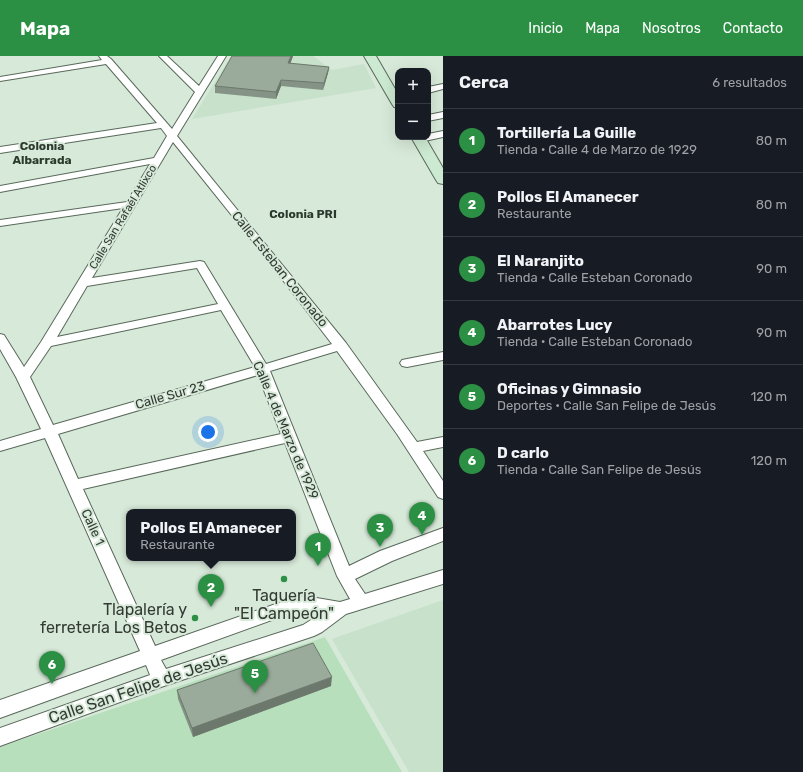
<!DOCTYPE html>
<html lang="es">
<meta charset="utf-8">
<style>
:root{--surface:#171b24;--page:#20242c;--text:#f1f3f6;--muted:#9ea1a6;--line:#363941;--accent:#2c9044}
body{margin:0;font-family:Rubik,sans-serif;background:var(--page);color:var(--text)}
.controls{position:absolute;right:12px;top:12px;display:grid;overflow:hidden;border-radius:8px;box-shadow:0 4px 16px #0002}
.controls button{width:36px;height:36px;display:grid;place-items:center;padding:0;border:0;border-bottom:1px solid var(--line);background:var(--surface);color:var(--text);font:20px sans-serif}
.you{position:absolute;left:208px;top:376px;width:14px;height:14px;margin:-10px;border:3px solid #fff;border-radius:50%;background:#1a73e8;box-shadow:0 0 0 6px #1a73e833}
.badge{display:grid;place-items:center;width:26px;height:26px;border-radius:50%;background:var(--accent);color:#fff;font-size:13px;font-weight:700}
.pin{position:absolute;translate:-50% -33px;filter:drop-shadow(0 1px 2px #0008)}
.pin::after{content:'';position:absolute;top:21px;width:14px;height:12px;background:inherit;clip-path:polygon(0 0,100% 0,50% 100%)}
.popup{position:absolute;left:126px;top:453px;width:170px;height:52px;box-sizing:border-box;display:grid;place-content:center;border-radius:8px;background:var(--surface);filter:drop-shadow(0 1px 3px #0005);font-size:13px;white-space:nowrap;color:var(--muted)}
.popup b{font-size:15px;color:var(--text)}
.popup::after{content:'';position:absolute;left:50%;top:100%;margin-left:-8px;border:8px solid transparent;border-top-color:var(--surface)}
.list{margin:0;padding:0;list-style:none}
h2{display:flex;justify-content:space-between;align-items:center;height:52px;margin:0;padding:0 16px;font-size:17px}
h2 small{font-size:13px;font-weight:400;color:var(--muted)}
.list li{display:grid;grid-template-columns:26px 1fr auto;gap:12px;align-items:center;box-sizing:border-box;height:64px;padding:0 16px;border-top:1px solid var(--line)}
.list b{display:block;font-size:15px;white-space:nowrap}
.list p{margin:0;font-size:13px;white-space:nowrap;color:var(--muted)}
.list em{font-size:13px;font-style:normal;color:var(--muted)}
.map{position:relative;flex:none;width:443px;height:716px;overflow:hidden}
header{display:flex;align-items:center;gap:24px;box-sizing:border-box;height:56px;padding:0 20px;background:var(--accent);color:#fff}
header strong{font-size:19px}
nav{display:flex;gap:22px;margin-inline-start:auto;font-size:14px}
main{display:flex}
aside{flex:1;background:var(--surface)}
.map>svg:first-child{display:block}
.built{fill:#c8e1cb}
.green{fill:#b7dfbb}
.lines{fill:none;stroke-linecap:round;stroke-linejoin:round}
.street-casing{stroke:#59695b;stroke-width:2}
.secondary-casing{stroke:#59695b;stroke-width:2}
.street{fill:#fff;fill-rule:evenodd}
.secondary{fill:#cce9d1;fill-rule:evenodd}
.wall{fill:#849385}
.shaded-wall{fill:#6c786c}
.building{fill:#9aab9b;stroke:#6c786c}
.poi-dot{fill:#2c9044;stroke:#d7e9d9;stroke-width:1.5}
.labels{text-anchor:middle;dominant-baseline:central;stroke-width:4;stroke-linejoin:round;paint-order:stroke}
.far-street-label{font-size:11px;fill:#333a33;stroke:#d7e9d9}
.far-neighbourhood-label{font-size:12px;font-weight:bold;fill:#2c3a2d;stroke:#d7e9d9}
.street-label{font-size:13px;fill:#333a33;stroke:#d7e9d9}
.near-poi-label{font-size:16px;fill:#333a33;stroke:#d7e9d9}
.near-street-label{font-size:16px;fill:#333a33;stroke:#d7e9d9}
</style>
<header>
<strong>Mapa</strong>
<nav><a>Inicio</a><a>Mapa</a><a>Nosotros</a><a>Contacto</a></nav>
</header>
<main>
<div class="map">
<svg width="443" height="716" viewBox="0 0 443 716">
<rect width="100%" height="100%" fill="#d7e9d9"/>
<g class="built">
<path d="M 231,0 L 313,0 L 332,14 L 364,8 L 376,32 L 192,63 Z"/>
<path d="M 443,544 L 443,716 L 409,716 L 332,583 Z"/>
</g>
<path class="green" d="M 325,581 L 402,716 L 0,716 L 0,691 Z"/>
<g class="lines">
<defs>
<g id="street">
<path d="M 99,0 L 107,0 L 111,3 L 172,73 L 195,36 L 159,0 L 167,0 L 199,30 L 218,0 L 226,0 L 177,80 L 346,287 L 417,386 L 443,381 L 443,391 L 423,395 L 443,425 L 443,443 L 438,441 L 397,378 L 337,295 L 270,315 L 349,510 L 380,495 L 443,472 L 443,485 L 392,505 L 355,523 L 365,538 L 443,514 L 443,528 L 346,558 L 322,576 L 314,580 L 161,631 L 0,690 L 0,672 L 150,619 L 146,609 L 0,662 L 0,644 L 140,595 L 45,382 L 0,395 L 0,385 L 41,373 L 16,321 L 0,293 L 0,278 L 4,279 L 24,311 L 41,286 L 123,152 L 0,170 L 0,164 L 127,146 L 150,108 L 0,136 L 0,130 L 154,102 L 167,80 L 161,72 L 0,97 L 0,91 L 157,67 L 106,8 L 0,25 L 0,21 L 102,4 ZM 173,86 L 262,197 L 332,288 L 266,308 L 204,206 L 200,205 L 92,222 ZM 197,212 L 218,248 L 57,281 L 87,230 ZM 221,254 L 255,311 L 53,369 L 30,321 L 51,290 ZM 258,319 L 281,378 L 78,423 L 58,378 ZM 285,387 L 337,520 L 350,543 L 340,546 L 305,540 L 293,542 L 155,590 L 83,433 ZM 305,554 L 322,557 L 303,569 L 166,613 L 161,604 L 294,556 Z"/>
<path d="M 443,28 L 443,33 L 428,37 L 428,31 Z"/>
<path d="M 443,56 L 443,62 L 428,65 L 428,59 Z"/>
<path d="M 443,75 L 443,81 L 420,86 L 415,83 L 417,81 L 428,81 L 428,78 Z"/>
<path d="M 443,296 L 443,304 L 407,311 L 402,310 L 400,307 L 402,304 L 407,303 Z"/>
</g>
<g id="secondary">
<path d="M 364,0 L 376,0 L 398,38 L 398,52 L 394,51 L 392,48 Z"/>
<path d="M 411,81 L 425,81 L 443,112 L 443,128 L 438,127 L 436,124 Z"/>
</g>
</defs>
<use href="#street" class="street-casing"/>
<use href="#secondary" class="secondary-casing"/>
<use href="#street" class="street"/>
<use href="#secondary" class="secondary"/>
</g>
<g class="wall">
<path d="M 293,0 L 290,8 L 329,11 L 328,17 L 323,34 L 281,30 L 276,43 L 215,37 L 215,30 Z"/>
<path d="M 331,630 L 193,681 L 178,643 L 177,634 Z"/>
</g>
<g class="shaded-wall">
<path d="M 291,0 L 293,0 L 288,14 L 288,7 Z"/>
<path d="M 329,11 L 328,17 L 323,34 L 324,27 Z"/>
<path d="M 281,24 L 281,30 L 276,43 L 276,36 Z"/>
<path d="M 332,621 L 331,630 L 193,681 L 192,672 Z"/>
</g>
<g class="building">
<path d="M 232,0 L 291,0 L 288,7 L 329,11 L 324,27 L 281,24 L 276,36 L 215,30 Z"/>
<path d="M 313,587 L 332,621 L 192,672 L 177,634 Z"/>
</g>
<g class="poi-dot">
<circle cx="284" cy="523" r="4"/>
<circle cx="195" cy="562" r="4"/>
</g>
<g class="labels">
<g class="far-street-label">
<text transform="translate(123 161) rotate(-59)">Calle San Rafaél Atlixco</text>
</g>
<g class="far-neighbourhood-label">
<text x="42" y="90">Colonia<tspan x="42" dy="14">Albarrada</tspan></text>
<text x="303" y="158">Colonia PRI</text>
</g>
<g class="street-label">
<text transform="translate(280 213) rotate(51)">Calle Esteban Coronado</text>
<text transform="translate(170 339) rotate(-16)">Calle Sur 23</text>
<text transform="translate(286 374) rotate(67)">Calle 4 de Marzo de 1929</text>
<text transform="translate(93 471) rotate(66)">Calle 1</text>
</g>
<g class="near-poi-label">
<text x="284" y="539">Taquería<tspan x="284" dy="18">"El Campeón"</tspan></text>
<text x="187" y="553" text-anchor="end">Tlapalería y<tspan x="187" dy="18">ferretería Los Betos</tspan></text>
</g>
<g class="near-street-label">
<text transform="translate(138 632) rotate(-19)">Calle San Felipe de Jesús</text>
</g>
</g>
</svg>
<div class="controls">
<button>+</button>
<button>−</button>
</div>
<div class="you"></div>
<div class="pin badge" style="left:318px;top:510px">1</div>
<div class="pin badge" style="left:211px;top:551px">2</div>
<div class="popup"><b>Pollos El Amanecer</b>Restaurante</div>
<div class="pin badge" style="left:380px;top:491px">3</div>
<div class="pin badge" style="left:422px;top:479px">4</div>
<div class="pin badge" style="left:255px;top:637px">5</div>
<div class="pin badge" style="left:52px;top:628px">6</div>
</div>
<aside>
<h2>Cerca<small>6 resultados</small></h2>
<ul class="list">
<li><span class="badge">1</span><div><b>Tortillería La Guille</b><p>Tienda · Calle 4 de Marzo de 1929</p></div><em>80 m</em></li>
<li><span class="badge">2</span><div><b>Pollos El Amanecer</b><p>Restaurante</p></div><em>80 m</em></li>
<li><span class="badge">3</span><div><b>El Naranjito</b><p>Tienda · Calle Esteban Coronado</p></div><em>90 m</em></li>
<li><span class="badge">4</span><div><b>Abarrotes Lucy</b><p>Tienda · Calle Esteban Coronado</p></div><em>90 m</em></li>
<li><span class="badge">5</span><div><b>Oficinas y Gimnasio</b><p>Deportes · Calle San Felipe de Jesús</p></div><em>120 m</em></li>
<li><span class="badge">6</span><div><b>D carlo</b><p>Tienda · Calle San Felipe de Jesús</p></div><em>120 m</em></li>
</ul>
</aside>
</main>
